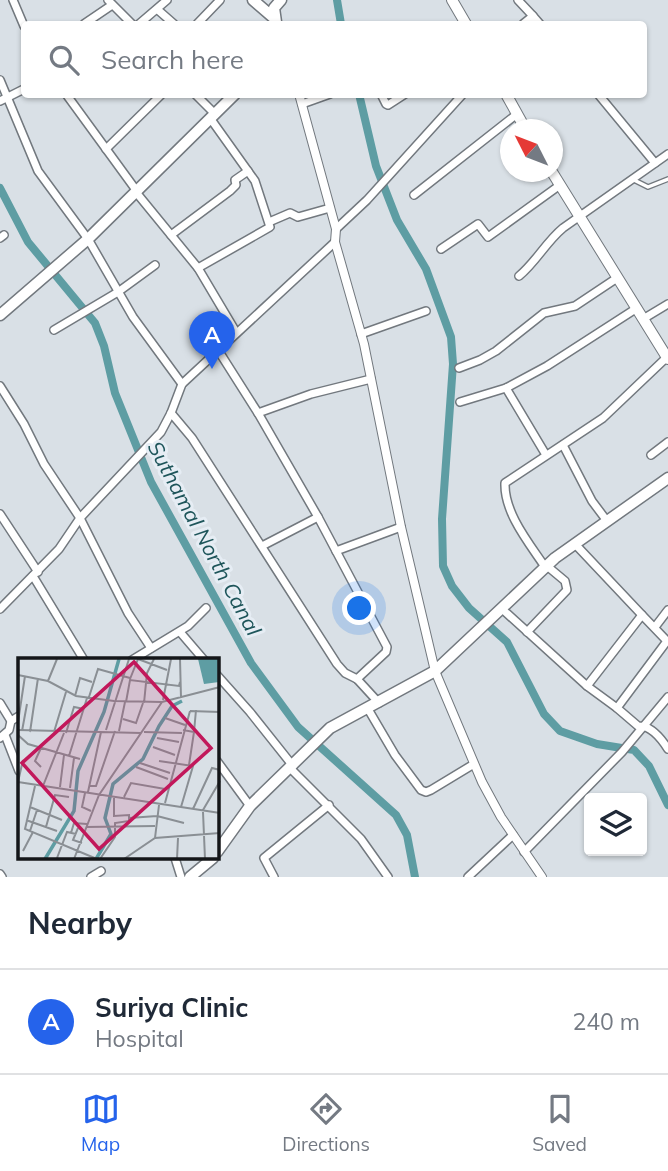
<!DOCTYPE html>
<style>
:root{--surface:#fff;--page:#f2f2f3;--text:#1f2937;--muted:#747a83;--line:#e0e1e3;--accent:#2563eb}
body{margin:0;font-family:Mulish,sans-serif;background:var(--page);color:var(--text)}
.controls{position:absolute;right:21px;bottom:21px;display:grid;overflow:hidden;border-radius:7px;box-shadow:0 2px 5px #0004}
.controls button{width:63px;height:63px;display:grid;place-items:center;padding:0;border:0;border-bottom:2px solid var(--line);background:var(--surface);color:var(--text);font:35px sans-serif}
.compass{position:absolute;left:500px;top:119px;width:63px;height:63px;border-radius:50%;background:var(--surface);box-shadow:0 2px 5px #0004;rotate:312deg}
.you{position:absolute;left:360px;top:609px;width:24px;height:24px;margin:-18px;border:5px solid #fff;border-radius:50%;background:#1a73e8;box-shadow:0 0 0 10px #1a73e833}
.badge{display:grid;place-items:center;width:46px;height:46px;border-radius:50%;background:var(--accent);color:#fff;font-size:23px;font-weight:700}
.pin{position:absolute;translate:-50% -58px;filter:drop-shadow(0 2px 4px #0008)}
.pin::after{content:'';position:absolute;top:37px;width:24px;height:21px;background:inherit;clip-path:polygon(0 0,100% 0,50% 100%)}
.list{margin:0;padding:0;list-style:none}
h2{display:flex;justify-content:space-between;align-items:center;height:91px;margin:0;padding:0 28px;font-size:30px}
h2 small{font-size:23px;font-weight:400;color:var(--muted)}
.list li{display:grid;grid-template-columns:46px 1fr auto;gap:21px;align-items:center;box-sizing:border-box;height:105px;padding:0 28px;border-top:2px solid var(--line)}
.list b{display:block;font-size:26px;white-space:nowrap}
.list p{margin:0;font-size:23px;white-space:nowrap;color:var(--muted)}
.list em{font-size:23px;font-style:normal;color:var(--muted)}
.icon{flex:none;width:38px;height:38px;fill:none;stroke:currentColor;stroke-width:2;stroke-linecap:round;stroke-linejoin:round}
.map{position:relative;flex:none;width:668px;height:877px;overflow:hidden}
.search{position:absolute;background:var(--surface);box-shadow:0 2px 5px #0004;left:21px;right:21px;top:21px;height:77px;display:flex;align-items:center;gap:18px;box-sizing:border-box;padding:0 24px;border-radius:7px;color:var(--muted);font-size:26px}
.sheet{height:196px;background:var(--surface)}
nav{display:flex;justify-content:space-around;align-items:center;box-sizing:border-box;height:98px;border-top:2px solid var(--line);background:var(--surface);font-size:19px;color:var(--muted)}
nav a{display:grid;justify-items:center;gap:4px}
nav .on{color:var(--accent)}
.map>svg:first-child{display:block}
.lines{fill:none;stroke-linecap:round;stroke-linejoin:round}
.canal{stroke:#5e9da3;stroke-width:8}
.service-casing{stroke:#72787e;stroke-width:6}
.minor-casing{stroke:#72787e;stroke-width:10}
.tertiary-casing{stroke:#72787e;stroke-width:10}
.secondary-casing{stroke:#72787e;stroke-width:12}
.primary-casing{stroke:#72787e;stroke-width:13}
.service{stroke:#fff;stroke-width:3.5}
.minor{stroke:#fff;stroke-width:7}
.tertiary{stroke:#fff;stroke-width:8}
.secondary{stroke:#fff;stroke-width:10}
.primary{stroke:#fff;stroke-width:10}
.labels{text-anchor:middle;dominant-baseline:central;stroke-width:6;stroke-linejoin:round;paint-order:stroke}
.water-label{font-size:21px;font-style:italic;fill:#1e555a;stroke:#e6edf4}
.inset-river{fill:none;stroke:#5e9da3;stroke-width:3.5}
.inset-road{fill:none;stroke:#8a8f94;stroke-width:2}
.view{fill:#c2185b;fill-opacity:0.15;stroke:#c2185b;stroke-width:3.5}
.inset-edge{fill:none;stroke:#141619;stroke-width:3.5}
</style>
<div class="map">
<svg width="668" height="877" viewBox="0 0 668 877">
<rect width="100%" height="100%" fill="#d9e0e6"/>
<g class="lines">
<g class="canal">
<path d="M 337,0 L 341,24"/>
<path d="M 359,94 L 376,166 L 397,220 L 426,269 L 451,337 L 453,364 L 442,519 L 443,566 L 452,586 L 469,608 L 507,642 L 544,714 L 560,731 L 597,744 L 634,750 L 649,766 L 668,805"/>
<path d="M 0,188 L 28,242 L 95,323 L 104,346 L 115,393 L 151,482 L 251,663 L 298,727 L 396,815 L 407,835 L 415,877"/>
</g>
<defs>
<path id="service" d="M 632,179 L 648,187 L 668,179"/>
<g id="minor">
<path d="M 13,0 L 24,26"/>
<path d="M 108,0 L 132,24"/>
<path d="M 518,0 L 533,16"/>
<path d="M 158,10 L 174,24"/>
<path d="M 84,24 L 112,5"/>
<path d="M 139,24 L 167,0"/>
<path d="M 197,24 L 220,0"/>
<path d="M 523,24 L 533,16 L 540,24"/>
<path d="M 0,80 L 38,171 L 88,239 L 133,317 L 182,384"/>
<path d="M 66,94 L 136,190"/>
<path d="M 195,94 L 215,114"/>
<path d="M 381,94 L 386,104 L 388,105 L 405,94"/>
<path d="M 598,94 L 655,163"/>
<path d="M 0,101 L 24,89"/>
<path d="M 302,104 L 330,94"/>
<path d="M 106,149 L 162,94"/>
<path d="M 135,191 L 198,268 L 236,332"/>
<path d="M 414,195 L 517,114"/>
<path d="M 269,222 L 290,213 L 298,217 L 330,208"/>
<path d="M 336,229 L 367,200 L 463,94"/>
<path d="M 171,235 L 230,191 L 236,185 L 235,180 L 248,171"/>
<path d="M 0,238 L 4,235"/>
<path d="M 441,249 L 478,224 L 488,237 L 560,185"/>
<path d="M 198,268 L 270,227 L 255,181 L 210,118"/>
<path d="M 519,276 C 536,262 546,242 563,228 L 668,154"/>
<path d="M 643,319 L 668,304"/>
<path d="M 54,330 L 118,292 L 155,265"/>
<path d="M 361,334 L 426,311"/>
<path d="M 218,350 L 258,413 L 318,517 L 387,647 L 386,652 L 357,679"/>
<path d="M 459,368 L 480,360 L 496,351 L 544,313 L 575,306 L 617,278"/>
<path d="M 0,386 L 24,424 L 44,464 L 80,518 L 128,613 L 151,648"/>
<path d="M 506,388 L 546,455"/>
<path d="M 460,402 L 506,388 L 547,366 L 637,308"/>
<path d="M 171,413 L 192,438 L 337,664 L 345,673 L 357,679 L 379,703"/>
<path d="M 258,413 L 311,394 L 371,379"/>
<path d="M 563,445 L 592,501 L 607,521"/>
<path d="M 651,455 L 668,442"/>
<path d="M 0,514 L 38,572"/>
<path d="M 575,544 L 642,615"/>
<path d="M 262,546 L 318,517"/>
<path d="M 336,551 L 401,527"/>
<path d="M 545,567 C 529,543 504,513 505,483 L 603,418 L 667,357"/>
<path d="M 33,576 L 84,660"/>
<path d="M 501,608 L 587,686 L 642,615 L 667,641 L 617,708 L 638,726 C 651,725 661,738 668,749"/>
<path d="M 0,609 L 59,549 L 80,518 L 161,432 L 171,413 L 182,384 L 335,242"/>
<path d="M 655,627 L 668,610"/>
<path d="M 180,632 L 204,660"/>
<path d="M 527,632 L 567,590 L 565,581 L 547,566"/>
<path d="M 132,660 L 188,626 L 206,608"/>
<path d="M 217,675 L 250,712 L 293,766"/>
<path d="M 587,686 L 617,708"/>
<path d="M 0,703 L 11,721"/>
<path d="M 368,709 L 395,755 L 421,790 L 426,792 L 431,790 L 474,764"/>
<path d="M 5,735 L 19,771"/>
<path d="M 0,738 L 9,730 L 11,721 L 19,716"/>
<path d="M 217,761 L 250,806"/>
<path d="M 291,769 L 361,839 L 388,877"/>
<path d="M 524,852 L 622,752 L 668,697"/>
<path d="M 175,858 L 181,877"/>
<path d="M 0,874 L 2,877"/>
<path d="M 91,877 L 101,871"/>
<path d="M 274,877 L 264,858 L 329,805"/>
<path d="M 468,877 L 513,835"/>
</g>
<path id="tertiary" d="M 299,94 L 336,229 L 335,242 L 364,344 L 401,527 L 435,671 L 482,782 L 501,817 L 542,877"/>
<g id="secondary">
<path d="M 452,0 L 466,24"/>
<path d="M 506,94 L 526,130"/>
<path d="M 552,172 L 668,359"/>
</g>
<g id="primary">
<path d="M 253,0 L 275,19"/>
<path d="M 276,22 L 274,8 L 281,0"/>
<path d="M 0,315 L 88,239 L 235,94"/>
<path d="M 217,852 L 250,806 L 330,728 L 435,671 L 555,558 L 668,478"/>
<path d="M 190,877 L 213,858"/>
</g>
</defs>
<use href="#service" class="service-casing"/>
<use href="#minor" class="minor-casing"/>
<use href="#tertiary" class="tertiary-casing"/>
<use href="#secondary" class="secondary-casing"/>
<use href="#primary" class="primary-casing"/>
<use href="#service" class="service"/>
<use href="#minor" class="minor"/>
<use href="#tertiary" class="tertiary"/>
<use href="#secondary" class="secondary"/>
<use href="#primary" class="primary"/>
</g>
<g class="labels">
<g class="water-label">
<text transform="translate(205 538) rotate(62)">Suthamal North Canal</text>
</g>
</g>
<g transform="translate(18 658)">
<rect width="201" height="201" fill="#d9e0e6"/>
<path d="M 180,1 L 201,1 L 201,24 L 186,26 Z" fill="#5e9da3"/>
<path class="inset-river" d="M 27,201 L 56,153 L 60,113 L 86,54 L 101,1M 78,201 L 93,176 L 87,160 L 95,126 L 125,101 L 141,68 L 154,48 L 164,43"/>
<path class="inset-road" d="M 120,1 L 149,12M 162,1 L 163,40M 0,17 L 30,23 L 58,38 L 96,43 L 144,44 L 202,29M 112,21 L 120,1M 30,23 L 39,1M 57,38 L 62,20 L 74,24M 71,39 L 80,11 L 112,20M 145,42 L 153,1M 108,44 L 112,22 L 161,28 L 162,24M 126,45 L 129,15 L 136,1M 172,53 L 202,54M 147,60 L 167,67M 105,61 L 118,65 L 125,45M 0,64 L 7,18M 0,72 L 123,75M 88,72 L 111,1M 165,72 L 176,74 L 171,107M 4,73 L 9,46M 101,73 L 107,44M 12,74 L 20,20M 36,74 L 48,34M 126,74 L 164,75M 176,74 L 178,52M 48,75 L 56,49 L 66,51M 0,77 L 10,86 L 62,101M 139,80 L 161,84M 135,89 L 157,97M 51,98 L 69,40M 141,103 L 175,108 L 163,149M 122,105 L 152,115M 23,109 L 17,103 L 23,90M 118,109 L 150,121M 0,124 L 5,102M 0,124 L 202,155M 17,128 L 7,171 L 79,201M 25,128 L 46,75M 71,128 L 78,128 L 97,73M 42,129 L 46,97M 52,130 L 56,100M 70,134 L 83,74M 67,135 L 64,149 L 73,153M 106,139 L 113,125 L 147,131M 147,145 L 172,53M 12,149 L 44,162M 175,151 L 194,110 L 202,112M 185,152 L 202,123M 185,154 L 187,201M 139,158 L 166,165M 111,160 L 139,158M 8,162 L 39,173M 28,169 L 37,137 L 51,139M 68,169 L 137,168M 60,170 L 55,182 L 64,185M 12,173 L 19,152M 53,175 L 56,165 L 69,166M 137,180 L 141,147M 5,193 L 15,174M 39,200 L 49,174 L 58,176M 56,201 L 81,137 L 144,44M 82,201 L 97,179 L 97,165 L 111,163 L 111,157 L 96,158 L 96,138M 106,201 L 137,180 L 202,175M 159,201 L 160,180"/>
<path class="view" d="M 116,4 L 193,90 L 81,191 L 4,105 Z"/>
<rect width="201" height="201" class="inset-edge"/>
</g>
</svg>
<div class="controls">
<button><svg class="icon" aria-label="layers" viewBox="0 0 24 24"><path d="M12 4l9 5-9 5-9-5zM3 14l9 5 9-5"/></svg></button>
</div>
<svg class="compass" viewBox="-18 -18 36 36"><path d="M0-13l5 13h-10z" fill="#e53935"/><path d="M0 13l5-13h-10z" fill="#747a83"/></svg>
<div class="you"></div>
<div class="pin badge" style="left:212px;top:369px">A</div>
<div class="search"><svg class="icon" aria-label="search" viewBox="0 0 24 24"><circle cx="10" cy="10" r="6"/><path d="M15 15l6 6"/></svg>Search here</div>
</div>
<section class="sheet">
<h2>Nearby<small></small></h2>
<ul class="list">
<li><span class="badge">A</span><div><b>Suriya Clinic</b><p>Hospital</p></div><em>240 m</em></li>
</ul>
</section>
<nav>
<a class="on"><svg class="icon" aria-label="map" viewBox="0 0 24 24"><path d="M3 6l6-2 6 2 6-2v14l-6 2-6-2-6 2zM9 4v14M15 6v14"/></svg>Map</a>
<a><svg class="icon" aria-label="directions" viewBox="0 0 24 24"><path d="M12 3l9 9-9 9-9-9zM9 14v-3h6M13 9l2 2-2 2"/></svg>Directions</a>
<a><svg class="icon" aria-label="saved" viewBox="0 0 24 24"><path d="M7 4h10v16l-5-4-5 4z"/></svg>Saved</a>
</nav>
